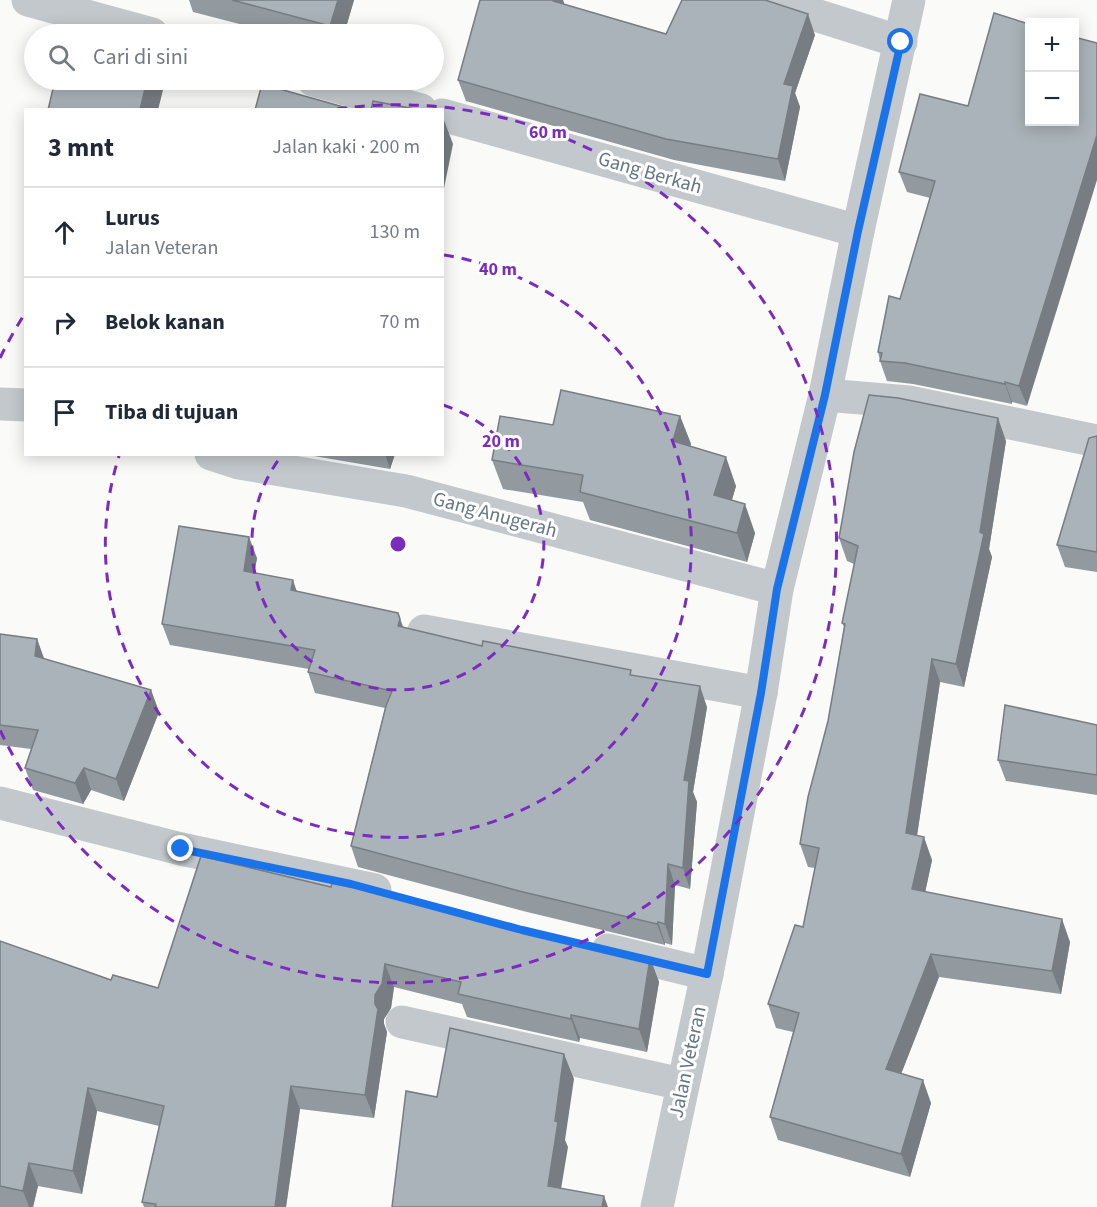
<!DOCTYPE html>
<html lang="id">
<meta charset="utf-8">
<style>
:root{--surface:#fff;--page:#f6f6f7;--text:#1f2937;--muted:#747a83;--line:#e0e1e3}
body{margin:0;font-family:"Source Sans 3",sans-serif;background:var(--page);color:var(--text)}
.controls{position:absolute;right:18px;top:18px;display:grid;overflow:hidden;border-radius:0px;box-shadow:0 3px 15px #0003}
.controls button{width:54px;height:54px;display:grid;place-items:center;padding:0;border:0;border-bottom:2px solid var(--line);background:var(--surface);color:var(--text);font:30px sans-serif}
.stop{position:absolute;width:18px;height:18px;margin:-14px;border:4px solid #1a73e8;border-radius:50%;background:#fff}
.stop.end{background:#1a73e8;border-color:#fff;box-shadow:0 2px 6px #0008}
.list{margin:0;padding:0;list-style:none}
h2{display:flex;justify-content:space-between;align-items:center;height:78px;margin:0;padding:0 24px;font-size:26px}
h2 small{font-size:20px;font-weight:400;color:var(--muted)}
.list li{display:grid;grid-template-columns:39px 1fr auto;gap:18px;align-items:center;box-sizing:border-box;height:90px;padding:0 24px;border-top:2px solid var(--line)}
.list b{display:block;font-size:22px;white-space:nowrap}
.list p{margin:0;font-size:20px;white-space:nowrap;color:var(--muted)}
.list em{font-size:20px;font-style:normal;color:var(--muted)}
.icon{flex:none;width:33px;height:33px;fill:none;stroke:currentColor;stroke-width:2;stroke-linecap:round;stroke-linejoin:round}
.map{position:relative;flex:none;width:1097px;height:1207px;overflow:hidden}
.search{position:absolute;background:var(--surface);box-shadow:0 3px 15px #0003;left:24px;top:24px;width:420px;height:66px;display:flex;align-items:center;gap:15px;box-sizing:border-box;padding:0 21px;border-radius:33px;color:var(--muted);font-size:22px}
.panel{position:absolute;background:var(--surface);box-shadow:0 3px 15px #0003;left:24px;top:108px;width:420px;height:348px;border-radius:0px}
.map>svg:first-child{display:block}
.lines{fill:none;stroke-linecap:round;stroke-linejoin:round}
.minor{stroke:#c3c8cc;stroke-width:33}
.tertiary{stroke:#c3c8cc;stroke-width:33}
.wall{fill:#929a9f}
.shaded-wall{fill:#777d82}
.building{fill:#aab3b9;stroke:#777d82;stroke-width:1.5}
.route{stroke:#1a73e8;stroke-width:8}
.ring{fill:none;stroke:#7b2cbf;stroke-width:3;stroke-dasharray:10 8}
.labels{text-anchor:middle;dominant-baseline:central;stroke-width:6;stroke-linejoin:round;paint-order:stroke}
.street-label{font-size:20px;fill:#657683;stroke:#fff}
.centre{fill:#7b2cbf;stroke:#fff;stroke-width:3}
.ring-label{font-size:18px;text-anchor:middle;font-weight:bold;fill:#7b2cbf;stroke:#fff;stroke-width:6;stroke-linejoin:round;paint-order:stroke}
</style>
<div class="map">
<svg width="1097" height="1207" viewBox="0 0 1097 1207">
<rect width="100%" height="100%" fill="#fafaf8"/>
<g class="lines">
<g class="minor">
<path d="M 28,0 L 152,34"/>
<path d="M 768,0 L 901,42"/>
<path d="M 313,80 L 421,110"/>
<path d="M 442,115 L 858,231"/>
<path d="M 825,395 L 909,402 L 1097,441"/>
<path d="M 0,404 L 26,405"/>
<path d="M 211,454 L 239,463 L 406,491 L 777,589"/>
<path d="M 424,631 L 761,693"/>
<path d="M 0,803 L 181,849 L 375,890"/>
<path d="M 608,950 L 707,974"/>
<path d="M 402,1022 L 682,1084"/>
</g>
<path class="tertiary" d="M 657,1207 L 707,974 L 761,693 L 777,589 L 825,395 L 858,231 L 909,0"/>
</g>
<g class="wall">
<path d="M 189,0 L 354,0 L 344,34 L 278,34 L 193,12 Z"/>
<path d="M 563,0 L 564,4 L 666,34 L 815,35 L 795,93 L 800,107 L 785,181 L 674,160 L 466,101 L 458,80 Z"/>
<path d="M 920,94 L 1027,406 L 1012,402 L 1012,404 L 913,384 L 887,381 L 880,361 L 878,352 L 900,299 L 930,198 L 907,192 L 899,172 Z"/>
<path d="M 680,416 L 691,444 L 690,446 L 736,486 L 732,500 L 755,533 L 747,562 L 590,520 L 583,502 L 503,489 L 492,460 L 553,425 Z"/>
<path d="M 1097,436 L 1097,572 L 1065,567 L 1057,545 L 1096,437 Z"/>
<path d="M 1006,441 L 989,549 L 992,557 L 964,687 L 940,682 L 917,835 L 932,860 L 925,892 L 1070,942 L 1061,994 L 939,977 L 901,1074 L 931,1103 L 910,1177 L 778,1140 L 770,1117 L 793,1032 L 776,1028 L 768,1004 L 803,927 L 815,868 L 808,867 L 800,844 L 828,721 L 844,627 L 842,623 L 854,564 L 847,561 L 839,538 Z"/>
<path d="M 302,454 L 395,454 L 390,469 Z"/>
<path d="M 257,558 L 254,573 L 297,591 L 404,627 L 482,646 L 633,675 L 707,707 L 693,792 L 697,802 L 690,889 L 675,885 L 672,945 L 665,943 L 665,945 L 527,912 L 358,867 L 351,846 L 385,708 L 315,693 L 308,672 L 309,669 L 170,645 L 162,624 Z"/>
<path d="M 0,634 L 37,639 L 44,659 L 151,690 L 159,712 L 124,801 L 91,790 L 83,804 L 33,790 L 25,768 L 31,749 L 0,745 Z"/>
<path d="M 1097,725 L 1097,795 L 1006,781 L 998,760 Z"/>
<path d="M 331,887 L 509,925 L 650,958 L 659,982 L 647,1052 L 580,1038 L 579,1042 L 467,1017 L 462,1004 L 394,987 L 391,1008 L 384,1019 L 384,1024 L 387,1032 L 374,1118 L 300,1109 L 286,1207 L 144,1207 L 142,1202 L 159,1126 L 97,1111 L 82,1194 L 38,1186 L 33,1207 L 0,1207 L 0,941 L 111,980 L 158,988 Z"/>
</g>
<g class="shaded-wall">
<path d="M 338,0 L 354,0 L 344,34 L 333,34 L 330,26 Z"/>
<path d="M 553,0 L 563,0 L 565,6 L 560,22 Z"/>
<path d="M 808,14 L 815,35 L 795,93 L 800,107 L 785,181 L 778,159 L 784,84 Z"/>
<path d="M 147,80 L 164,80 L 165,82 L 158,110 L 140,110 Z"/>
<path d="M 442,115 L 453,144 L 442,198 Z"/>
<path d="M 1097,135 L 1097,180 L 1027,406 L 1019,386 Z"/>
<path d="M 1005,382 L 1012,402 L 1012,404 L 1005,384 Z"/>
<path d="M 680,416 L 691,444 L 683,469 L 673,441 Z"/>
<path d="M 998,418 L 1006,441 L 989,549 L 992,557 L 964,687 L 956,664 L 980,532 Z"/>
<path d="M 385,454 L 395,454 L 390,469 Z"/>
<path d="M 726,457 L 736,486 L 725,523 L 714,495 Z"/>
<path d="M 745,504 L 755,533 L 747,562 L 737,533 Z"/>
<path d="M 249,537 L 257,558 L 251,592 L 244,571 Z"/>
<path d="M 293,580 L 300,601 L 291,590 Z"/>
<path d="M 398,613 L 408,640 L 398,626 Z"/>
<path d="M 37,639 L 45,661 L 35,656 Z"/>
<path d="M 932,659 L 940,682 L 914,856 L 906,833 Z"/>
<path d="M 700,686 L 707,707 L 693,792 L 697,802 L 690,889 L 683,868 L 684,780 Z"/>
<path d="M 151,690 L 159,712 L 124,801 L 116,779 Z"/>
<path d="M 84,768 L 91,790 L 83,804 L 75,783 Z"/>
<path d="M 924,837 L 932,860 L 921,912 L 912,889 Z"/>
<path d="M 668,864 L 675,885 L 672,945 L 665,924 Z"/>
<path d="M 1062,919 L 1070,942 L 1061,994 L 1052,971 Z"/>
<path d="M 658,922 L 665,943 L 665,945 L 657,924 Z"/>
<path d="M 931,954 L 939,977 L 894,1092 L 886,1069 Z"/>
<path d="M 650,958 L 659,982 L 647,1052 L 639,1029 Z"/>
<path d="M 385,964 L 394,987 L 391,1008 L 384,1019 L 384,1024 L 387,1032 L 374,1118 L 365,1095 L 375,1004 L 375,995 Z"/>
<path d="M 571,1015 L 580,1038 L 579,1042 L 571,1019 Z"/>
<path d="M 564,1054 L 574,1079 L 565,1140 L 568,1147 L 558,1207 L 548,1186 L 555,1121 Z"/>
<path d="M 923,1080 L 931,1103 L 910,1177 L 901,1154 Z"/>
<path d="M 291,1086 L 300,1109 L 286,1207 L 275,1207 Z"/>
<path d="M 88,1088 L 97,1111 L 82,1194 L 73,1171 Z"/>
<path d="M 29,1163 L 38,1186 L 33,1207 L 29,1207 L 23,1191 Z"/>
<path d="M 604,1196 L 608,1207 L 602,1207 Z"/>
</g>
<g class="building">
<path d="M 232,0 L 338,0 L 330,26 Z"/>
<path d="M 480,0 L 553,0 L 553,1 L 666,34 L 682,0 L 765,0 L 808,14 L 784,84 L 793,86 L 778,159 L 666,139 L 458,80 Z"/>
<path d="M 994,13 L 1029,24 L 1029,122 L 1074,122 L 1074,37 L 1097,43 L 1097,135 L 1019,386 L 1005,382 L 1005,384 L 905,363 L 880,361 L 882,353 L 878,352 L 889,296 L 900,299 L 935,181 L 899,172 L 920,94 L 968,106 Z"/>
<path d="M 68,31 L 82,34 L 67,34 Z"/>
<path d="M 55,80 L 147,80 L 140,110 L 48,110 Z"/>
<path d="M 262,84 L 354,110 L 255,110 Z"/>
<path d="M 373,101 L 420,110 L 371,110 Z"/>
<path d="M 561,390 L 680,416 L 673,441 L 726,457 L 714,495 L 745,504 L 737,533 L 580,492 L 583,475 L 492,460 L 500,416 L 553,425 Z"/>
<path d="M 869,395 L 898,398 L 998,418 L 980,532 L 984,534 L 956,664 L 932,659 L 906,833 L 924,837 L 912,889 L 1062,919 L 1052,971 L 931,954 L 886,1069 L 923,1080 L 901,1154 L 770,1117 L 799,1013 L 768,1004 L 795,925 L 803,927 L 819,848 L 800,844 L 808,797 L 828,721 L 845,624 L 842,623 L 858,546 L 839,538 L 854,452 Z"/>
<path d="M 1097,436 L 1097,552 L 1057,545 L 1089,438 Z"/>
<path d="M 179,526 L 249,537 L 244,571 L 293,580 L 291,590 L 398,613 L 400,619 L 398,626 L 482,646 L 483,641 L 535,651 L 631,670 L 630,675 L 700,686 L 684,780 L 689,781 L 683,868 L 668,864 L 665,924 L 658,922 L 657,924 L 519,891 L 351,846 L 386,706 L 392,691 L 308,672 L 315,650 L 162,624 Z"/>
<path d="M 0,634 L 37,639 L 35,656 L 151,690 L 116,779 L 84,768 L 75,783 L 25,768 L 38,730 L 0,725 Z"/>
<path d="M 1005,705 L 1097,725 L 1097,775 L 998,760 Z"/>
<path d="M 201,856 L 331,887 L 333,879 L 341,879 L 509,925 L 650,958 L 639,1029 L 571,1015 L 571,1019 L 458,994 L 461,982 L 385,964 L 382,984 L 375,995 L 375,1004 L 378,1009 L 365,1095 L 291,1086 L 275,1207 L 155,1207 L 156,1204 L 142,1202 L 164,1106 L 88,1088 L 73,1171 L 29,1163 L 23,1191 L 0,1186 L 0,941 L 111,980 L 113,975 L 158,988 Z"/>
<path d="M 450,1028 L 564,1054 L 555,1121 L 558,1122 L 548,1186 L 604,1196 L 602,1207 L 392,1207 L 406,1091 L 437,1097 Z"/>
</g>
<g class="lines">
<path class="route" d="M 181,849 L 351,884 L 522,930 L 707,974 L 761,693 L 777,589 L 825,395 L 858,231 L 901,42"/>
</g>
<g class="ring">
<path d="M443 405A146 146 0 1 1 282 455"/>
<path d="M444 255A293 293 0 1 1 119 456"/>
<path d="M0 358A439 439 0 0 1 24 315M337 109A439 439 0 1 1 0 730"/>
</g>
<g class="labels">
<g class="street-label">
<text transform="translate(650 173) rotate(16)">Gang Berkah</text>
<text transform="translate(495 515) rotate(15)">Gang Anugerah</text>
<text transform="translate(688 1062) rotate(-78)">Jalan Veteran</text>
</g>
</g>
<circle cx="398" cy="544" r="9" class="centre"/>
<g class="ring-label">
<text x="548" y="138">60 m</text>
<text x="498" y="275">40 m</text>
<text x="501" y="447">20 m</text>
</g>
</svg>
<div class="controls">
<button>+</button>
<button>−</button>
</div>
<div class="stop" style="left:901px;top:42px"></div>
<div class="stop end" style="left:181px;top:849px"></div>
<div class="search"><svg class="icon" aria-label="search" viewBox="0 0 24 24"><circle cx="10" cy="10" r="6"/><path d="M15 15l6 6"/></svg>Cari di sini</div>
<section class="panel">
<h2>3 mnt<small>Jalan kaki · 200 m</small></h2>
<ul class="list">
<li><svg class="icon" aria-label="ahead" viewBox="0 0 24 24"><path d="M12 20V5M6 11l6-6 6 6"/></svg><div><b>Lurus</b><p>Jalan Veteran</p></div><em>130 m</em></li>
<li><svg class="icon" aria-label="right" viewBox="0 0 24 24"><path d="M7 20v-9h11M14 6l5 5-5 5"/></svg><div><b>Belok kanan</b></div><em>70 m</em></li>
<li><svg class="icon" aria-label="arrive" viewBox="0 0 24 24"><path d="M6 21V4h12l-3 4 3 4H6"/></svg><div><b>Tiba di tujuan</b></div></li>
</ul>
</section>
</div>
